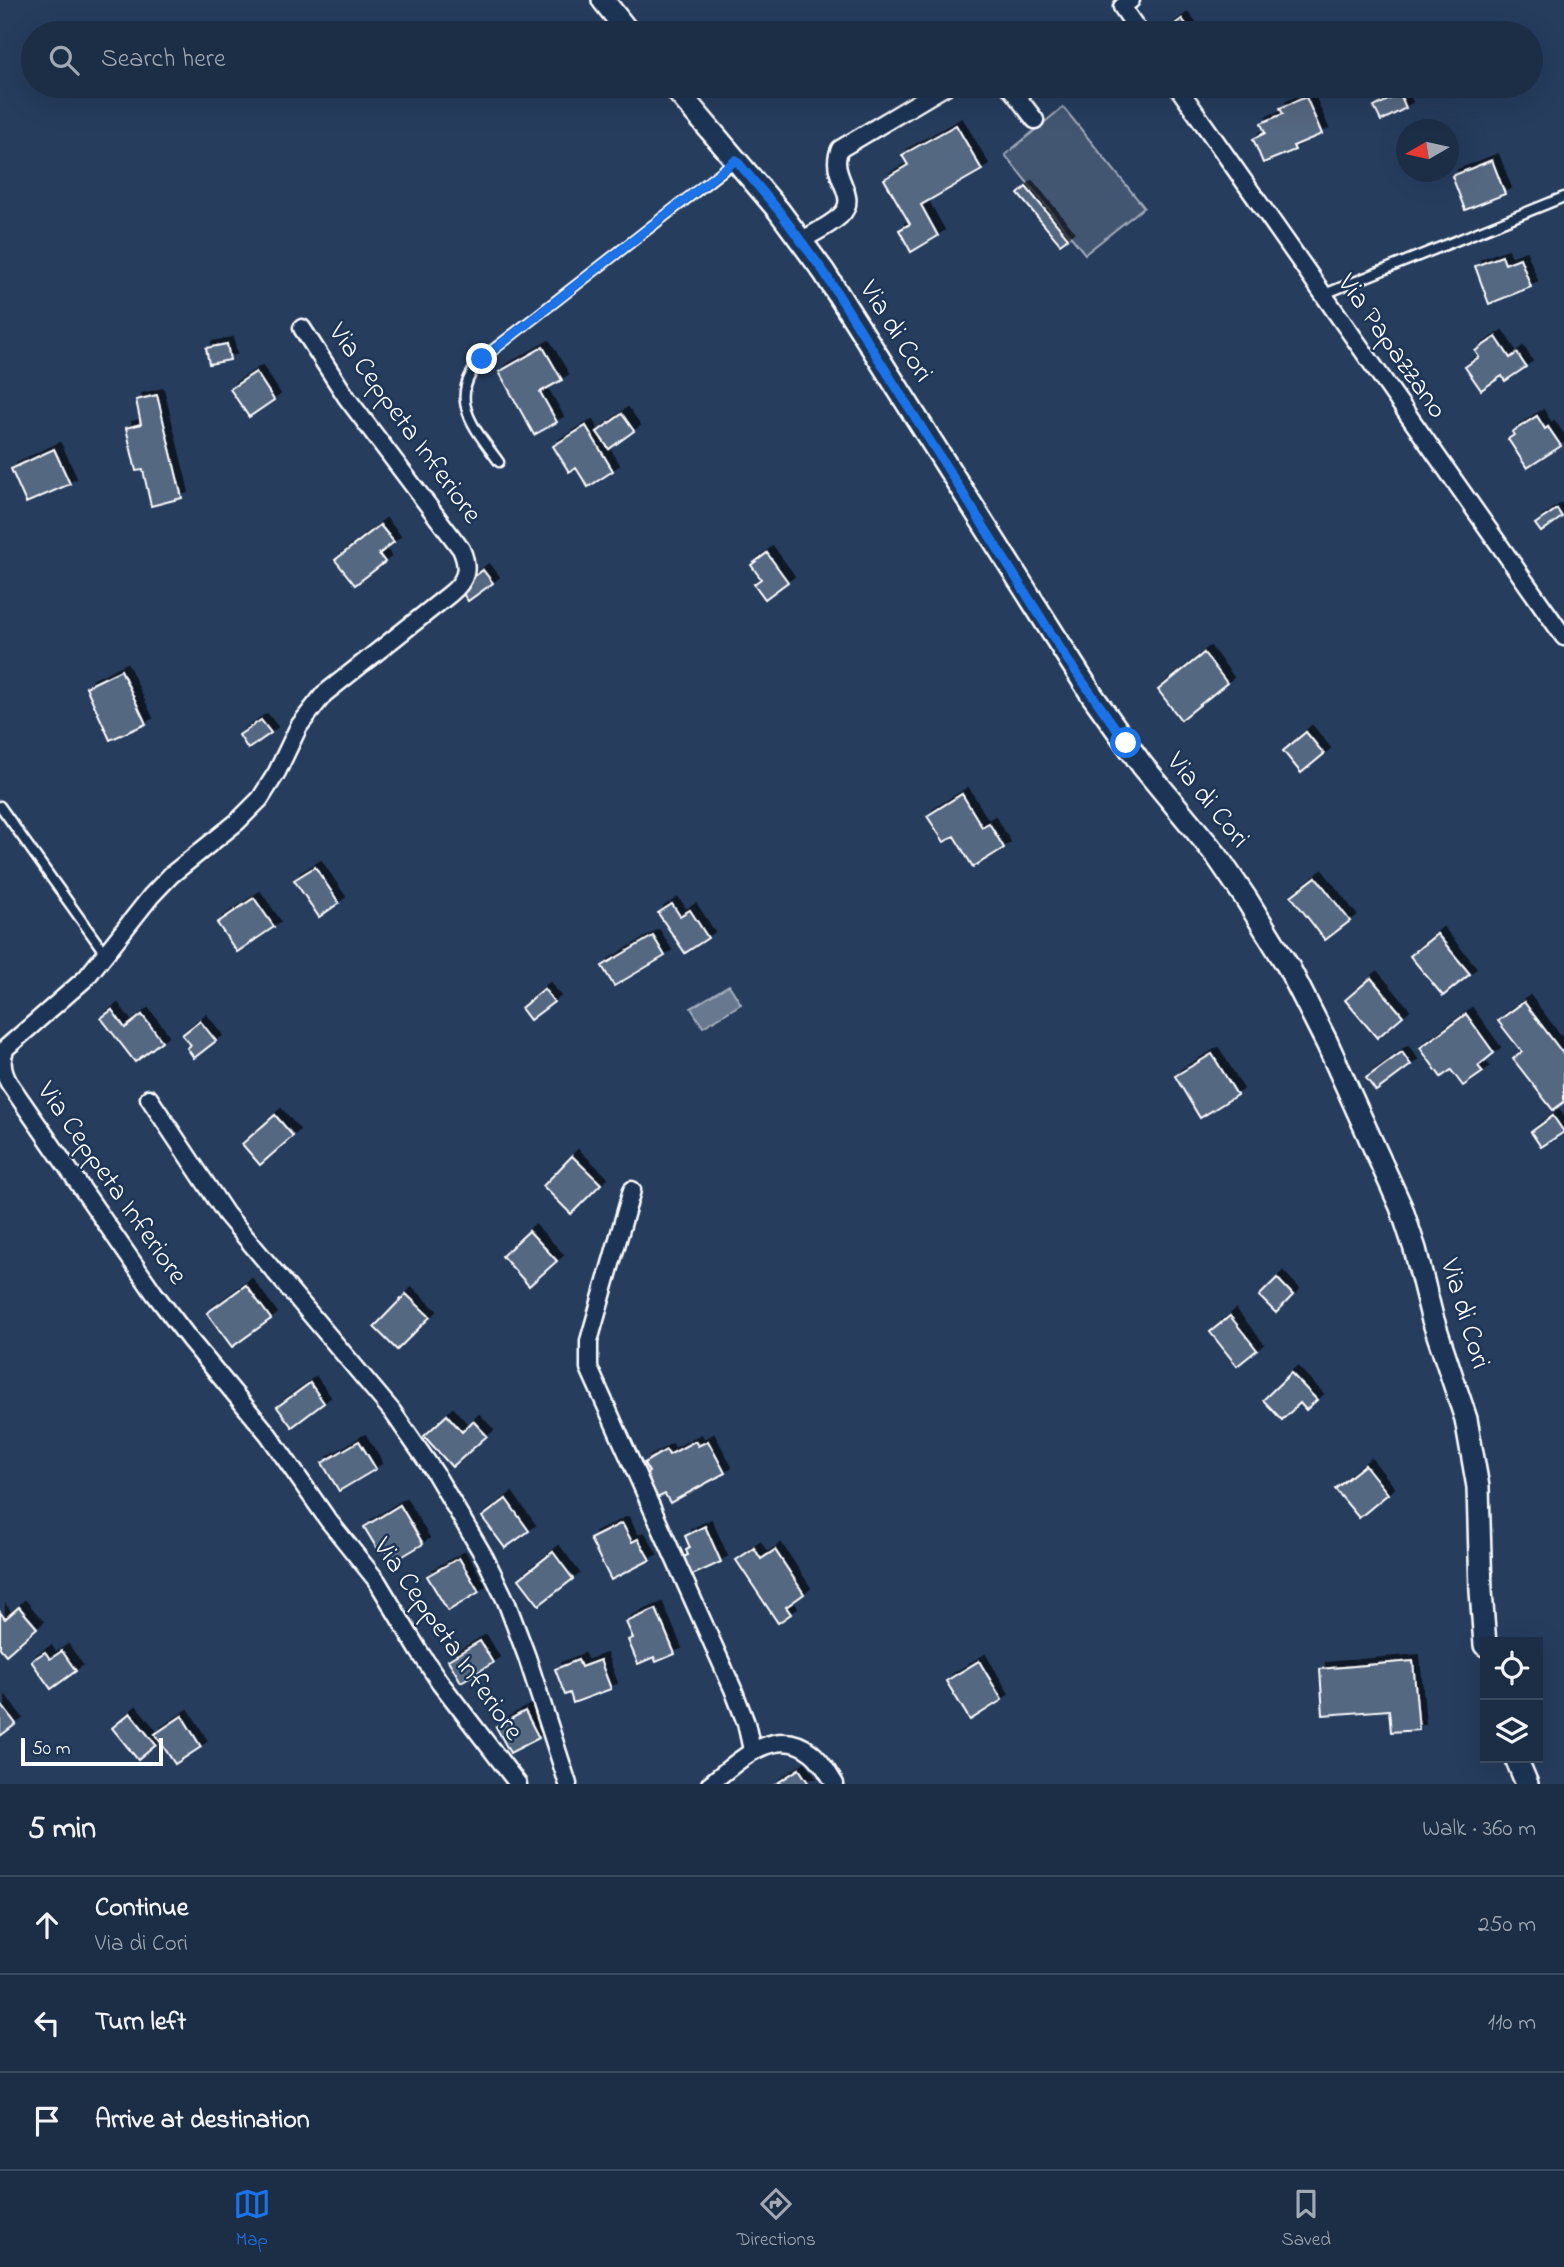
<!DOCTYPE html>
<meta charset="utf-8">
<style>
:root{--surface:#1c2e46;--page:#293a51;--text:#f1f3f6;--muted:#a0a8b3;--line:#3a4a5f;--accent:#1a73e8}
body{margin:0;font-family:"Indie Flower",sans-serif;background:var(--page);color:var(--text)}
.controls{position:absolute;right:21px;bottom:21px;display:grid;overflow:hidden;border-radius:0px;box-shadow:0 7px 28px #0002}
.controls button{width:63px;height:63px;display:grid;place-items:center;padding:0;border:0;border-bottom:2px solid var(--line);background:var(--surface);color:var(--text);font:35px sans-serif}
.compass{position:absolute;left:1396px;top:119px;width:63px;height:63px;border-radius:50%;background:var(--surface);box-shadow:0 7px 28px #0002;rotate:261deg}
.scale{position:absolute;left:21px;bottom:18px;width:142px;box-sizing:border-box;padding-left:7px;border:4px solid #fff;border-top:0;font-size:19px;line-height:24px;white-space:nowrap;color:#fff;-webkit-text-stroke:5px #1d3557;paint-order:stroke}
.stop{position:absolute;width:21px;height:21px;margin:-16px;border:5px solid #1a73e8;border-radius:50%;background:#fff}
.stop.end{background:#1a73e8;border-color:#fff;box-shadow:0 2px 7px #0008}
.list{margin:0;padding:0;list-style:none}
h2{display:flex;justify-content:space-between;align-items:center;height:91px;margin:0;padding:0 28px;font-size:30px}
h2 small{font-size:23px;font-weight:400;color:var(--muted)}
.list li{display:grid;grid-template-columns:46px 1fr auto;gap:21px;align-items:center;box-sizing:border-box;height:98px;padding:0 28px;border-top:2px solid var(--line)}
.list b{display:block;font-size:26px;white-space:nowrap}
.list p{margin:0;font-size:23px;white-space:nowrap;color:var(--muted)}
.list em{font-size:23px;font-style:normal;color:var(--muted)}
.icon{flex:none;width:38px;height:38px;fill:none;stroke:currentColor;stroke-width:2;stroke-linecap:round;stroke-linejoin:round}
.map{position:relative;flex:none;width:1564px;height:1784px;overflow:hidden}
.search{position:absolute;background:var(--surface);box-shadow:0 7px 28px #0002;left:21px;right:21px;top:21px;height:77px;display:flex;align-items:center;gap:18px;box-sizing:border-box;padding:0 24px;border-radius:38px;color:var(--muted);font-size:26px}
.sheet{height:385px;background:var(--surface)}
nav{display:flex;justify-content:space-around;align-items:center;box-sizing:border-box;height:98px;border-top:2px solid var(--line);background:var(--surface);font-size:19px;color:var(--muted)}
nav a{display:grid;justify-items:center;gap:4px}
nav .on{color:var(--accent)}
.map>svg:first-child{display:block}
.green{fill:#425672;stroke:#a0aab8;stroke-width:2}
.water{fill:#67788e;stroke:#a4aebb;stroke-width:2}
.building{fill:#556781;stroke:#fff;stroke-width:2;filter:url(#shadow)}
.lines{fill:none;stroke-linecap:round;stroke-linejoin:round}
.service-casing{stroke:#fff;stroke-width:13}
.minor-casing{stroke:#fff;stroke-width:21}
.secondary-casing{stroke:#fff;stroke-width:26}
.service{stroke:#1d3557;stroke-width:8}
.minor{stroke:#1d3557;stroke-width:16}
.secondary{stroke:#1d3557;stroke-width:21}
.route{stroke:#1a73e8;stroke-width:9}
.labels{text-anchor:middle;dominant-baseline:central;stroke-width:5;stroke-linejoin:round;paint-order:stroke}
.street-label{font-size:28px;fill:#fff;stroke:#1d3557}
</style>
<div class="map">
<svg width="1564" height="1784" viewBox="0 0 1564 1784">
<defs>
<filter id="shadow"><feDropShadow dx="6" dy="-6" stdDeviation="0" flood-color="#0009"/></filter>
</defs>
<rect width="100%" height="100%" fill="#263d5e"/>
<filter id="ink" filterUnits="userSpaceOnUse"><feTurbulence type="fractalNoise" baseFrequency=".0143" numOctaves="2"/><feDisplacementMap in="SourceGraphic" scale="14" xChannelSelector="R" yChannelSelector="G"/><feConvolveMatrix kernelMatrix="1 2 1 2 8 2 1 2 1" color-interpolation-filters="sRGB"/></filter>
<g filter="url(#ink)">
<path class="green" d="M 1063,107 L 1144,207 L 1085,254 L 1005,155 Z"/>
<path class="water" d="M 729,985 L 741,1004 L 703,1027 L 691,1008 Z"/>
<g class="building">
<path d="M 1182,19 L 1193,33 L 1163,33 Z"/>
<path d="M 1400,94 L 1406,108 L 1381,121 L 1374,107 Z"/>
<path d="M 1306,97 L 1322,134 L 1293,146 L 1295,150 L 1263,163 L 1253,139 L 1265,133 L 1261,123 L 1283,114 L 1280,108 Z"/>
<path d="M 956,125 L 982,170 L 921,205 L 938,236 L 911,252 L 899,230 L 910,224 L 884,179 L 908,165 L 902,155 Z"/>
<path d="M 1492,160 L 1505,194 L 1465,210 L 1452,176 Z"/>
<path d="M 1026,187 L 1068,238 L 1060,244 L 1018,194 Z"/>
<path d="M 1502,256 L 1505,264 L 1520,258 L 1531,287 L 1489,304 L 1475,266 Z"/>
<path d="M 1496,337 L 1510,358 L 1517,353 L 1526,367 L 1505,381 L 1502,376 L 1481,390 L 1465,367 L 1479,357 L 1475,351 Z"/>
<path d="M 227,344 L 230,360 L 209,364 L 206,348 Z"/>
<path d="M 543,347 L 562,380 L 540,392 L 557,422 L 534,435 L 499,372 Z"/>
<path d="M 256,372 L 274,400 L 249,417 L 230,389 Z"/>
<path d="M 157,395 L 182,498 L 151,506 L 143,470 L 136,471 L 126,428 L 141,424 L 136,400 Z"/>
<path d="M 622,414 L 634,431 L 609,449 L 597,432 Z"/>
<path d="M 1537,416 L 1545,429 L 1548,427 L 1561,446 L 1527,468 L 1508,439 L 1514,435 L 1512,432 Z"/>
<path d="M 586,426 L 613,471 L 588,487 L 576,468 L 569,472 L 553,446 Z"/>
<path d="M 54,449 L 70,484 L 26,503 L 11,469 Z"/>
<path d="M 1557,509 L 1562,517 L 1541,532 L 1535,524 Z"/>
<path d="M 380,525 L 394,542 L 379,554 L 385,562 L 355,585 L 335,560 Z"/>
<path d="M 767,553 L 788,582 L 765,599 L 754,584 L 761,579 L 751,565 Z"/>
<path d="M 483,570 L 493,583 L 468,601 L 459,588 Z"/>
<path d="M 1204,653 L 1227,683 L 1181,720 L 1158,690 Z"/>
<path d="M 121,670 L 146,724 L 110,740 L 86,687 Z"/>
<path d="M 261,720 L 271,733 L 248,749 L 239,735 Z"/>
<path d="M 1306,732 L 1324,754 L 1301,773 L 1283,751 Z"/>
<path d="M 962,794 L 982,827 L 989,823 L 1004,848 L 973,867 L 954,836 L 944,842 L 927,816 Z"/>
<path d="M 315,867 L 339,903 L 319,917 L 294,880 Z"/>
<path d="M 1316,877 L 1350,921 L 1325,940 L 1291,896 Z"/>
<path d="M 254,898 L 274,927 L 237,952 L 217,923 Z"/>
<path d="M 672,904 L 680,916 L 690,910 L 708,938 L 685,953 L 658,913 Z"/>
<path d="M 1437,934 L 1470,974 L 1443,996 L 1410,956 Z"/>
<path d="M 653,936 L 665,956 L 614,986 L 602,966 Z"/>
<path d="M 1371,978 L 1403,1016 L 1377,1038 L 1345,1000 Z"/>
<path d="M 544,989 L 554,1002 L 530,1020 L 521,1008 Z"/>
<path d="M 1524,1002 L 1564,1055 L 1564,1102 L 1553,1110 L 1513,1059 L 1522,1052 L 1498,1021 Z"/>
<path d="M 112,1010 L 125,1028 L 142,1015 L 162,1041 L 135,1062 L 101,1018 Z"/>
<path d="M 1466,1014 L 1494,1053 L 1478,1066 L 1483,1072 L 1463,1086 L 1451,1070 L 1441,1077 L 1420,1048 Z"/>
<path d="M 200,1021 L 216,1041 L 194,1058 L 187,1048 L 191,1045 L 182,1035 Z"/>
<path d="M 1402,1052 L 1411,1065 L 1376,1091 L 1366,1078 Z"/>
<path d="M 1212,1054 L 1237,1095 L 1200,1118 L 1175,1076 Z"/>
<path d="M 275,1115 L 293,1136 L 260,1165 L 242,1144 Z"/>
<path d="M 1553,1116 L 1564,1132 L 1541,1147 L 1531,1132 Z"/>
<path d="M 572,1156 L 601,1184 L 571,1214 L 543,1186 Z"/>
<path d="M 529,1231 L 557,1261 L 529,1286 L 502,1256 Z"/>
<path d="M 1277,1278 L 1293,1295 L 1276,1313 L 1259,1296 Z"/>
<path d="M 246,1285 L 271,1319 L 232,1347 L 207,1313 Z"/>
<path d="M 406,1294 L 430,1317 L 397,1350 L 374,1327 Z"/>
<path d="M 1230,1316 L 1257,1350 L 1237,1366 L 1210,1332 Z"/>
<path d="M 1291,1373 L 1317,1400 L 1306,1410 L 1300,1403 L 1282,1420 L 1263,1400 Z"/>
<path d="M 310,1383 L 324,1403 L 292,1427 L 277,1407 Z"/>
<path d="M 447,1415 L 462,1432 L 473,1421 L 487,1436 L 452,1467 L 424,1436 Z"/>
<path d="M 359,1441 L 376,1469 L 339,1491 L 322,1463 Z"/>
<path d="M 695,1441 L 698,1446 L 708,1441 L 725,1473 L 670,1503 L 665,1494 L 655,1499 L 643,1475 L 649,1472 L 644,1463 L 666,1450 L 669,1455 Z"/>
<path d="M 1365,1465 L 1388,1494 L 1359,1518 L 1335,1489 Z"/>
<path d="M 506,1499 L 529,1531 L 505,1548 L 482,1517 Z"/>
<path d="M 400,1505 L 423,1544 L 393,1562 L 385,1549 L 379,1552 L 364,1527 Z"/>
<path d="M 622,1523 L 632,1542 L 638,1539 L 650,1560 L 611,1580 L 590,1539 Z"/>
<path d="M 705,1526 L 721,1562 L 688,1577 L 679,1559 L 688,1555 L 686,1550 L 690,1548 L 685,1536 Z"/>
<path d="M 754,1548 L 761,1559 L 775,1550 L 804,1594 L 786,1607 L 791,1614 L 778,1623 L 736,1560 Z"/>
<path d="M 553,1552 L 573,1579 L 539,1605 L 519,1579 Z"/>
<path d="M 459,1558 L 479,1592 L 448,1611 L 427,1576 Z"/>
<path d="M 19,1607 L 37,1628 L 6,1655 L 0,1648 L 0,1612 L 5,1619 Z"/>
<path d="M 656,1609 L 675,1654 L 656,1662 L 654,1657 L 638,1664 L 628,1640 L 633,1638 L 626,1622 Z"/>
<path d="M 480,1641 L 493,1663 L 461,1682 L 448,1660 Z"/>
<path d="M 62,1651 L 76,1671 L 51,1689 L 31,1661 L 45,1652 L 50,1659 Z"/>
<path d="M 578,1660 L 581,1667 L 600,1660 L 611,1689 L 573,1703 L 570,1693 L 565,1695 L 555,1669 Z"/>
<path d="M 979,1661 L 1002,1700 L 970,1720 L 946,1681 Z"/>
<path d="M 1413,1661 L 1419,1730 L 1391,1732 L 1389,1710 L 1323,1715 L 1320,1669 Z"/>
<path d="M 0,1703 L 16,1724 L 0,1736 Z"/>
<path d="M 525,1711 L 539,1738 L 510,1753 L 496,1727 Z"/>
<path d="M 130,1713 L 156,1745 L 138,1760 L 112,1728 Z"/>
<path d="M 182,1716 L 201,1747 L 175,1764 L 155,1734 Z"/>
<path d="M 799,1769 L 809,1784 L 776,1784 Z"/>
</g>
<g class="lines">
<defs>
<g id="service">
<path d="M 1322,295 L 1564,197"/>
<path d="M 499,462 C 471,424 443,393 489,353 L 734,162"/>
<path d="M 0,806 L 106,955"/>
</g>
<g id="minor">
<path d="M 1131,0 L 1122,7 L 1140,33"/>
<path d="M 1009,86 L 1035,120"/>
<path d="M 1177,86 L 1564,637"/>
<path d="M 802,240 C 814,233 829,226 840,216 C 862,196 827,176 840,149 L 946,86"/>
<path d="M 302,328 L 347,398 L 461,549 C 470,569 466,581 450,594 L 324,694 L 299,726 L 277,772 L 260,799 L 237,822 L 171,875 L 151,896 L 86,978 L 6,1048 C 0,1060 2,1071 9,1083 L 154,1293 L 190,1340 L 268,1434 L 328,1520 L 377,1581 L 419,1651 L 439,1681 L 518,1784"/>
<path d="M 149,1098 L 226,1214 L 392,1411 L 435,1473 L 485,1558 L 506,1601 L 527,1657 L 568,1784"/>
<path d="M 632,1190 L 589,1341 L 589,1368 L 733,1689 L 746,1723 L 752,1750"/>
<path d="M 710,1784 C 737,1762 776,1723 812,1753 C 822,1761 828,1773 835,1784"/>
</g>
<g id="secondary">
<path d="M 603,0 L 629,33"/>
<path d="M 673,86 L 779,211 L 824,272 L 1092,695 L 1142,765 L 1217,856 L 1247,900 L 1289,968 L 1327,1043 L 1401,1207 L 1415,1249 L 1432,1317 L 1466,1419 L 1478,1487 L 1481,1591 L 1485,1645"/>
<path d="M 1516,1758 L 1527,1784"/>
</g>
</defs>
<use href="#service" class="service-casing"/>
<use href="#minor" class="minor-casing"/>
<use href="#secondary" class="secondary-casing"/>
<use href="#service" class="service"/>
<use href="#minor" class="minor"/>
<use href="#secondary" class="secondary"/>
</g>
</g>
<g class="lines" filter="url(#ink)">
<path class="route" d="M 482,359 L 736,160 L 779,211 L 824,272 L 1067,659 L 1126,743"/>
</g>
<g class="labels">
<g class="street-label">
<text transform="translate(895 332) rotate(58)">Via di Cori</text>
<text transform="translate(1391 347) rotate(55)">Via Papazzano</text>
<text transform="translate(404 424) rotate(54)">Via Ceppeta Inferiore</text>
<text transform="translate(1207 801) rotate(51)">Via di Cori</text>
<text transform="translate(111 1184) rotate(55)">Via Ceppeta Inferiore</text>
<text transform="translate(1464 1314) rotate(73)">Via di Cori</text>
<text transform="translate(447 1640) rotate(55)">Via Ceppeta Inferiore</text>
</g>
</g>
</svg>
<div class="controls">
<button><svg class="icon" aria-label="locate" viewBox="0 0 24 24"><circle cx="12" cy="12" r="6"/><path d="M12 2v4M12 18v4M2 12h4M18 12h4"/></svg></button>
<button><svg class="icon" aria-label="layers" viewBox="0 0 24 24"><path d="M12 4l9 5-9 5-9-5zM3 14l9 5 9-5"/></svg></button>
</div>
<svg class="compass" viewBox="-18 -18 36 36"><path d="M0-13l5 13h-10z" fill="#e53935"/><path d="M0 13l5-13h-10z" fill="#a0a8b3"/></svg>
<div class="scale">50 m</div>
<div class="stop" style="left:1126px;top:743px"></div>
<div class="stop end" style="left:482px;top:359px"></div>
<div class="search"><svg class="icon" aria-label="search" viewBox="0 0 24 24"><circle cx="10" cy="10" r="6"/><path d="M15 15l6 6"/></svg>Search here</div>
</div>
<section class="sheet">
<h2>5 min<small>Walk · 360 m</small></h2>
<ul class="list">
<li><svg class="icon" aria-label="ahead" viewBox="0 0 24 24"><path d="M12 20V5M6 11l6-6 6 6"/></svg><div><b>Continue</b><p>Via di Cori</p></div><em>250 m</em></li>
<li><svg class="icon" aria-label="left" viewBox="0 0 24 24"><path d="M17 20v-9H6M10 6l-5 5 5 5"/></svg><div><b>Turn left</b></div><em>110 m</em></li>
<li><svg class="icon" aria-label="arrive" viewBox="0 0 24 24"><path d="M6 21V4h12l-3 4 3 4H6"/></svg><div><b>Arrive at destination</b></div></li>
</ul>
</section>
<nav>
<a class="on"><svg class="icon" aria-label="map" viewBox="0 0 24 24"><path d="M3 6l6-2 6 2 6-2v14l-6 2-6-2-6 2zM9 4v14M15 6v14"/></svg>Map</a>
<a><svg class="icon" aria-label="directions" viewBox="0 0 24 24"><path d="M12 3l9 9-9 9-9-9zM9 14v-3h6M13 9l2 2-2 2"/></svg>Directions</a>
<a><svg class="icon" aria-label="saved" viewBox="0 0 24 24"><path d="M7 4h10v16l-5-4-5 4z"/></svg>Saved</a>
</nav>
